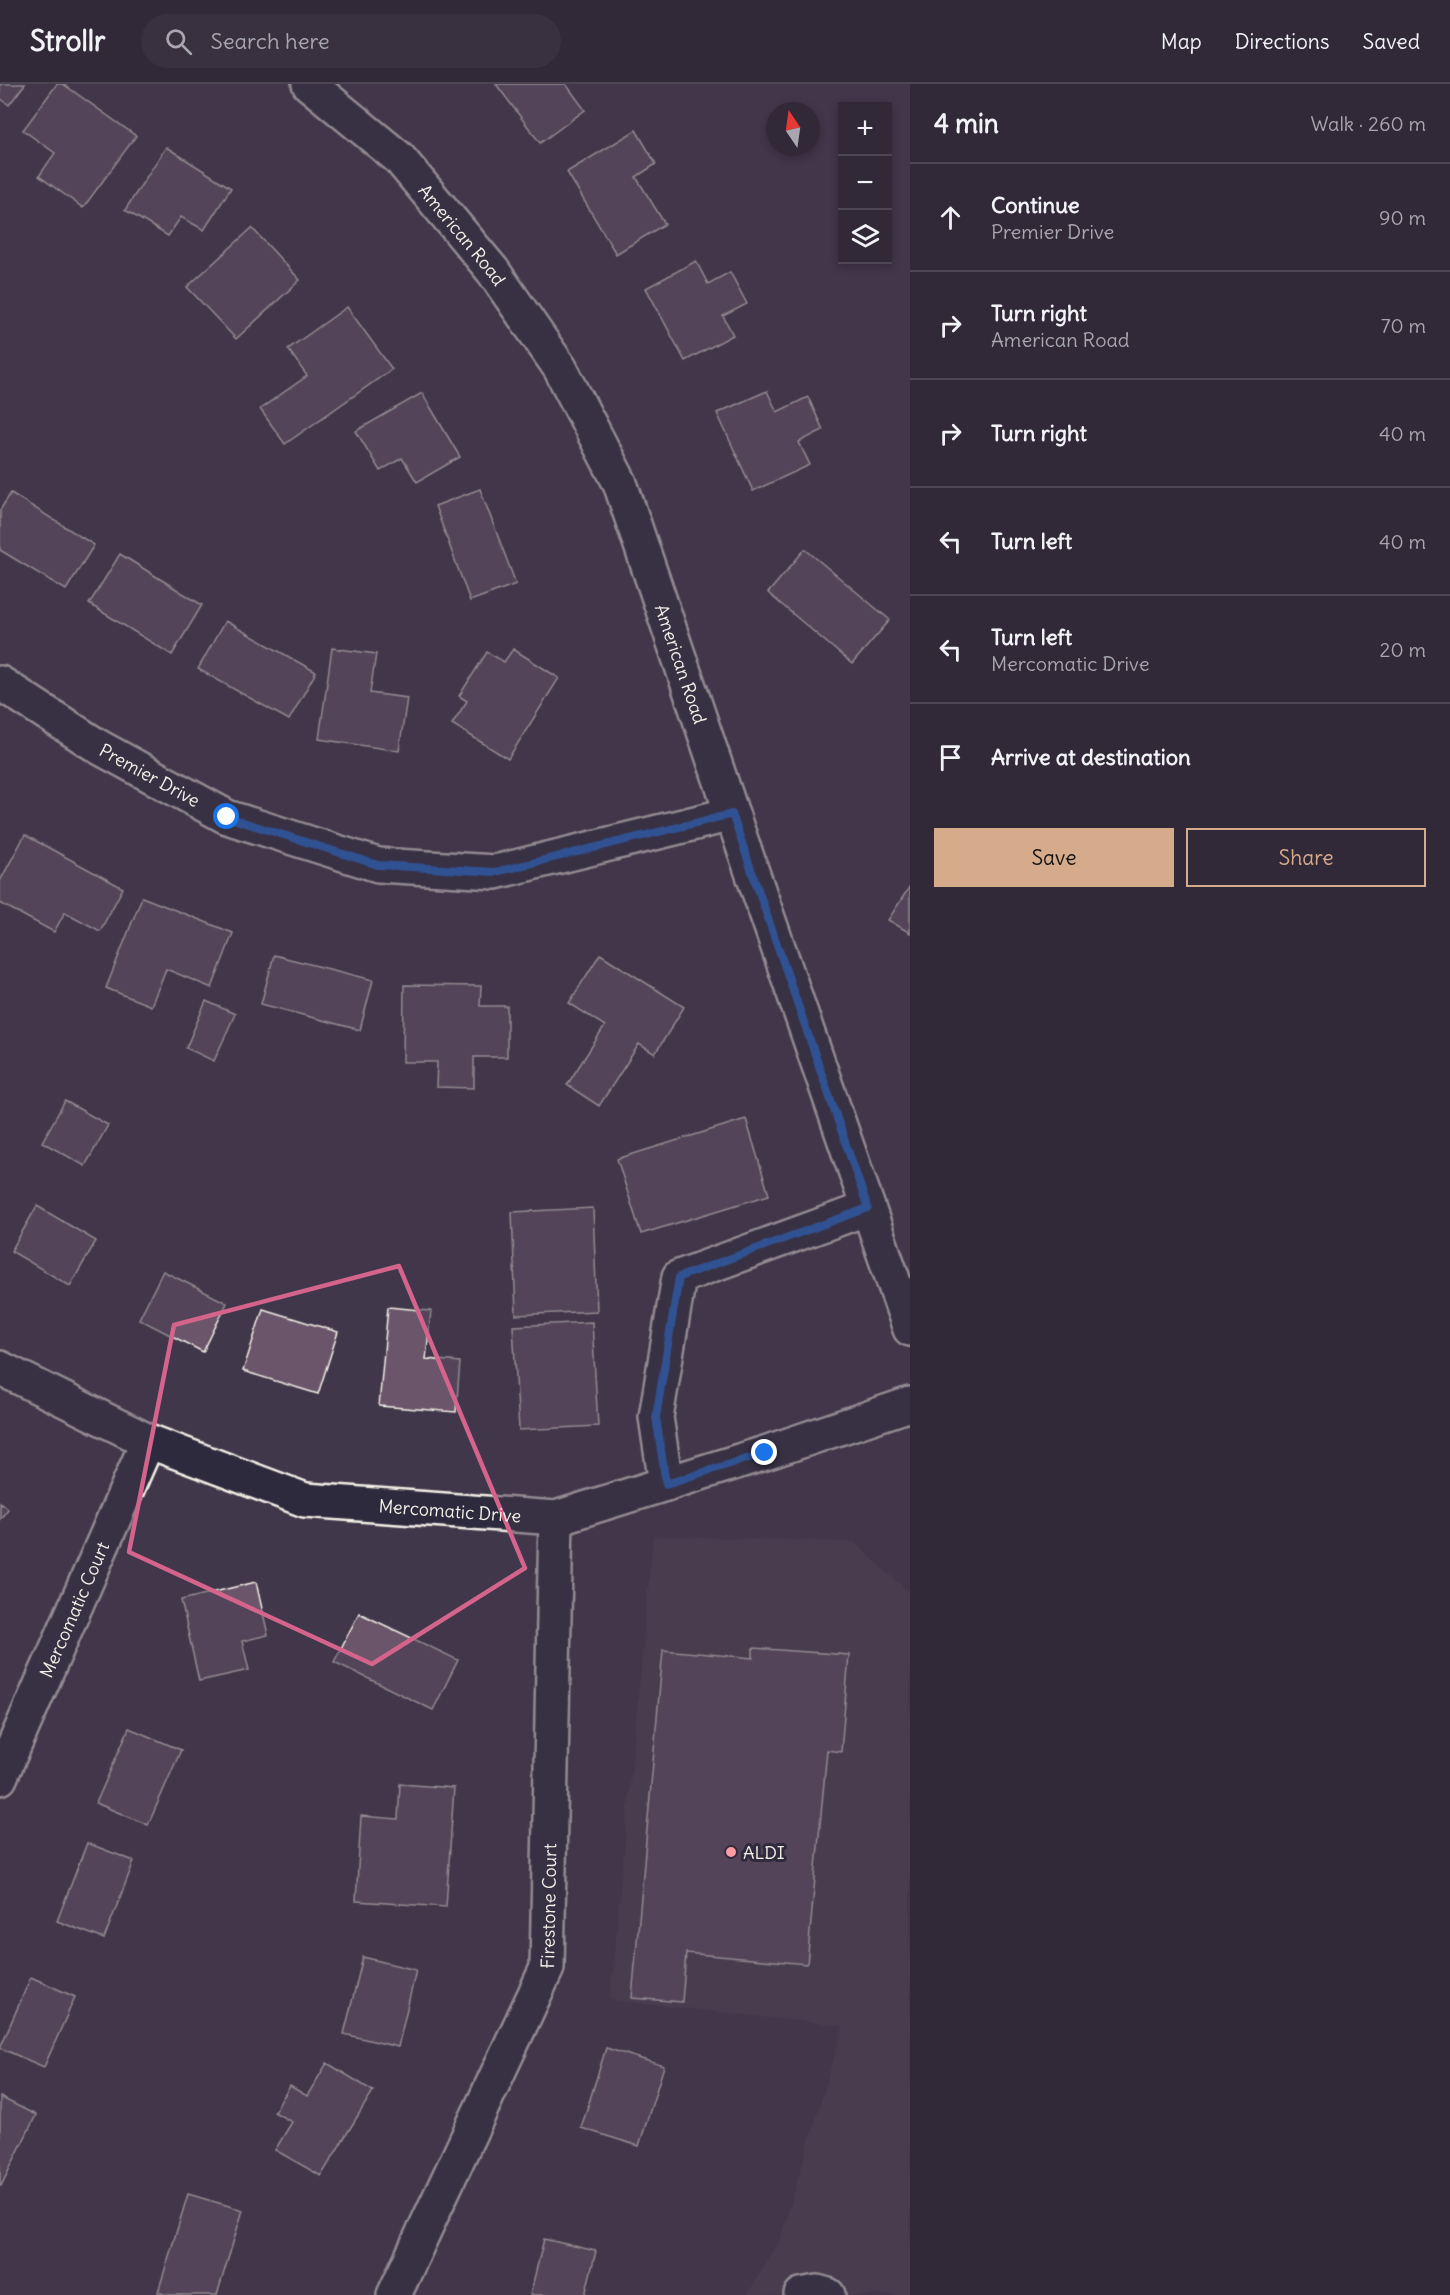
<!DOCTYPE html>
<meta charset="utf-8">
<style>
:root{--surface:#312938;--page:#393140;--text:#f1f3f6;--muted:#a8a6ae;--line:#4c4553;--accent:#d6ab8b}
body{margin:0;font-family:Delius,sans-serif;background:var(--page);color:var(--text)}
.controls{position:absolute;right:18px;top:18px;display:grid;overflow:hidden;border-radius:0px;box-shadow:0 3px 9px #0003}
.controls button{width:54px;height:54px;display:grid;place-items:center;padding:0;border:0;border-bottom:2px solid var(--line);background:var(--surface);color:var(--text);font:30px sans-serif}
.compass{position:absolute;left:766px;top:18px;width:54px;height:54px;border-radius:50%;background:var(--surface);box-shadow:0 3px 9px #0003;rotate:347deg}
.stop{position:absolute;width:18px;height:18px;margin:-14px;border:4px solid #1a73e8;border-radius:50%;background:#fff}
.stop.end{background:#1a73e8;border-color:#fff;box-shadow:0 2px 6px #0008}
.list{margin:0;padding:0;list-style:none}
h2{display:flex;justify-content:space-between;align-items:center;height:78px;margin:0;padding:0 24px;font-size:26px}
h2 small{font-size:20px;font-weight:400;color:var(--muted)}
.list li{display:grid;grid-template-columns:39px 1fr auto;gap:18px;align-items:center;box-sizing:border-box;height:108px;padding:0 24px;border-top:2px solid var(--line)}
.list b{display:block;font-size:22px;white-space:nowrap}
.list p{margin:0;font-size:20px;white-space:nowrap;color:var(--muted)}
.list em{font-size:20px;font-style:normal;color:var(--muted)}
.actions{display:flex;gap:12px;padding:18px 24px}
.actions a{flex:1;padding:14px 0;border:2px solid var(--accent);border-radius:0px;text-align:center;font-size:21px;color:var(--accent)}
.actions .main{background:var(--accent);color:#111}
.icon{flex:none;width:33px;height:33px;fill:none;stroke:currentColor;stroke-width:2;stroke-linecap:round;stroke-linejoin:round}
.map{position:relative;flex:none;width:910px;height:2211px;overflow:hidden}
header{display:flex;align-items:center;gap:36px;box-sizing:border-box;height:84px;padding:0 30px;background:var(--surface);border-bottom:2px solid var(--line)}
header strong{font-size:28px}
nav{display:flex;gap:33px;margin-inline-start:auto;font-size:21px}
.search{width:420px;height:54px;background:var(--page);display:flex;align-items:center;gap:15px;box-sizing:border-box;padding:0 21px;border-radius:33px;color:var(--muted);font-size:22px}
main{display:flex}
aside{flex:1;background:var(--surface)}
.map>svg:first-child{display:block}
.built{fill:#504457}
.building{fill:#6a556a;stroke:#f4f1e8;stroke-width:1.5}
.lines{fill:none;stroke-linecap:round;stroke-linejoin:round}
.minor-casing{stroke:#f4f1e8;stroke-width:38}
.minor{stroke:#2f2a3d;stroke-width:33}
.route{stroke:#1a73e8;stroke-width:8}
.marked{fill:none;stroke:#d4648c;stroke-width:4.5;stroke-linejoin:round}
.poi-dot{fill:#ff9aa2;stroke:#2f2a3d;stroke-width:2}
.labels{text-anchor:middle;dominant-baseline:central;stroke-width:6;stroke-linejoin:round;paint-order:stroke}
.street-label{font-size:18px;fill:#f4f1e8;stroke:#2f2a3d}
.poi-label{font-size:18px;fill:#f4f1e8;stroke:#2f2a3d;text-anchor:start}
</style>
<header>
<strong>Strollr</strong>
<div class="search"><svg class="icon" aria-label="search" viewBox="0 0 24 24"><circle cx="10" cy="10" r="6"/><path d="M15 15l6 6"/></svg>Search here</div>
<nav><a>Map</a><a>Directions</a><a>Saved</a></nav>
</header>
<main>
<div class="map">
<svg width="910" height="2211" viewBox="0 0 910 2211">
<rect width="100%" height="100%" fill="#41374a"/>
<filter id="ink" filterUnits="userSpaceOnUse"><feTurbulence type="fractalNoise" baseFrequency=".0167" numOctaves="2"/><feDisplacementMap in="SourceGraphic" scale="12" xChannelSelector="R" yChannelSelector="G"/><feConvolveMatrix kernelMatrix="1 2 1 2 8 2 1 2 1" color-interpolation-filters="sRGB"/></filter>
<g filter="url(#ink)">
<path class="built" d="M 653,1452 L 854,1458 L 910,1509 L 910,2211 L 747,2211 L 780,2156 L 843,1942 L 610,1916 Z"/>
<g class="building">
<path d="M 0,0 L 25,0 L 9,21 L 0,14 Z"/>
<path d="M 57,0 L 63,0 L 136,52 L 83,124 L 39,92 L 55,69 L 23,46 Z"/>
<path d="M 496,0 L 566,0 L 585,26 L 540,59 Z"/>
<path d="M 636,46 L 656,80 L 636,93 L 665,140 L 616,170 L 567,88 Z"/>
<path d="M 166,63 L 231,104 L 204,146 L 181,133 L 168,152 L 125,126 Z"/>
<path d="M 252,144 L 300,196 L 236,255 L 187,203 Z"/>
<path d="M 696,177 L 708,200 L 730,188 L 747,220 L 723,232 L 733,251 L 685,277 L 646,204 Z"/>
<path d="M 347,223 L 392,285 L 285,360 L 260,325 L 307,292 L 288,265 Z"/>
<path d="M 767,307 L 777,328 L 808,313 L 823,346 L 799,358 L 810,381 L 753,407 L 717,329 Z"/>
<path d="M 422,309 L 460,373 L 417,398 L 402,374 L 380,387 L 356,347 Z"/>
<path d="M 480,405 L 516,500 L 470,517 L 435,422 Z"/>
<path d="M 11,409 L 94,461 L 66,506 L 0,466 L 0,426 Z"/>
<path d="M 805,465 L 890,536 L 852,580 L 768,509 Z"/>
<path d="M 120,470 L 202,521 L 172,571 L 89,520 Z"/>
<path d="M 225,537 L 316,588 L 289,636 L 198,585 Z"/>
<path d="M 332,564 L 376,570 L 370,609 L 407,614 L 399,667 L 319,655 Z"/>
<path d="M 513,565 L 559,594 L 508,675 L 452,640 L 467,617 L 459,612 L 487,568 L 504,578 Z"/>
<path d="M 25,751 L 123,804 L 100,847 L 65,828 L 54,848 L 0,819 L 0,797 Z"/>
<path d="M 910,802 L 910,849 L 888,836 Z"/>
<path d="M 142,813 L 233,849 L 212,904 L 166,885 L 151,922 L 106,904 Z"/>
<path d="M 600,870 L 684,923 L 655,970 L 639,960 L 599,1022 L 567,1001 L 605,942 L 569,919 Z"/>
<path d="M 274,871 L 373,896 L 360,946 L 261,920 Z"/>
<path d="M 404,901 L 481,902 L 480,922 L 507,922 L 507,973 L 474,973 L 474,1004 L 436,1003 L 437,978 L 403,978 Z"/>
<path d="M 206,917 L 235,930 L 214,977 L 186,964 Z"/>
<path d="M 65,1017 L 108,1041 L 85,1082 L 42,1058 Z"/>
<path d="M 746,1035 L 769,1111 L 641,1150 L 617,1075 Z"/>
<path d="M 37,1122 L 96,1157 L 70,1202 L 11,1167 Z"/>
<path d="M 593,1124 L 597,1227 L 516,1231 L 512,1128 Z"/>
<path d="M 163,1187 L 227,1219 L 203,1268 L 139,1235 Z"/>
<path d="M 388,1223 L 431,1227 L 426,1275 L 460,1278 L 456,1328 L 379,1322 Z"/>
<path d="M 263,1225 L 338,1248 L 318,1310 L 243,1287 Z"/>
<path d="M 592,1238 L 598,1342 L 519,1346 L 513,1242 Z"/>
<path d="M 0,1418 L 8,1425 L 0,1435 Z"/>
<path d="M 256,1498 L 268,1551 L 242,1557 L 249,1586 L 199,1597 L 181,1516 Z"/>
<path d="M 359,1529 L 458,1576 L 433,1626 L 334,1578 Z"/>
<path d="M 753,1564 L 849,1571 L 841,1668 L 827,1666 L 807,1880 L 686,1869 L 682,1918 L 632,1914 L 663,1566 L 753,1574 Z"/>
<path d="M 129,1644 L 181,1666 L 148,1741 L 96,1719 Z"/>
<path d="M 400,1700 L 454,1704 L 446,1823 L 356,1817 L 361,1732 L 398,1735 Z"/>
<path d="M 87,1759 L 134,1777 L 104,1855 L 57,1837 Z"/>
<path d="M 363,1873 L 416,1886 L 398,1963 L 344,1950 Z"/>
<path d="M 31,1893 L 75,1913 L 44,1983 L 0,1964 Z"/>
<path d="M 606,1964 L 664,1982 L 639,2062 L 581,2044 Z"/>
<path d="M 327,1979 L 373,2007 L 321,2092 L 275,2066 L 292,2038 L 274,2028 L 290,2002 L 307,2012 Z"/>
<path d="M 0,2013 L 36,2031 L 1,2102 L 0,2101 Z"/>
<path d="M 188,2110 L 243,2126 L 217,2211 L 167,2211 L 158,2208 Z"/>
<path d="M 544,2155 L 596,2167 L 585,2211 L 530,2211 Z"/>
</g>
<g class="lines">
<defs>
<g id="minor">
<path id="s1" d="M 309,0 L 399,74 L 493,187 L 560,284 L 620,399 L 732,730 L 910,1245"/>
<path id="s2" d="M 0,599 L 99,663 L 227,733 L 378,781 L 495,788 L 732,730"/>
<path id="s3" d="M 0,1284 L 148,1357 L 305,1416 L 556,1434 L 765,1369 L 910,1320"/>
<path d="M 666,1400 L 656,1333 L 679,1193 L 868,1124"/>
<path id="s4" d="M 0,1694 L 148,1357"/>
<path id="s5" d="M 394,2211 L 547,1884 L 556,1434"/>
<path d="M 801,2211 L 817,2208 L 828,2211"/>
</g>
</defs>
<use href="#minor" class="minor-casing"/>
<use href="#minor" class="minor"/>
</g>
</g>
<g class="lines" filter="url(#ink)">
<path class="route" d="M 227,733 L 378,781 L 495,788 L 732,730 L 868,1124 L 679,1193 L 656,1333 L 666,1400 L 765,1369"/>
</g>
<path d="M0 0H910V2211H0ZM 399,1182 L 525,1484 L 372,1580 L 129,1468 L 174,1241 Z" fill="#41374a" fill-opacity=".55" fill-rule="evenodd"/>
<path class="marked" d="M 399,1182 L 525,1484 L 372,1580 L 129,1468 L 174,1241 Z"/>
<circle class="poi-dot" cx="731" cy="1768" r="6"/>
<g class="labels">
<g class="street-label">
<text stroke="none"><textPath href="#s1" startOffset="216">American Road</textPath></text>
<text stroke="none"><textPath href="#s1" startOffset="702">American Road</textPath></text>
<text stroke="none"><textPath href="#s2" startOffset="176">Premier Drive</textPath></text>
<text stroke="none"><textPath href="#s3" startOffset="478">Mercomatic Drive</textPath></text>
<text stroke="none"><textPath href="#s4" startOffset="184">Mercomatic Court</textPath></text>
<text stroke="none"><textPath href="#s5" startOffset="423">Firestone Court</textPath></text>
</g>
<g class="poi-label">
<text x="743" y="1768">ALDI</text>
</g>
</g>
</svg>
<div class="controls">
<button>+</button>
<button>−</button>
<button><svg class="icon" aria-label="layers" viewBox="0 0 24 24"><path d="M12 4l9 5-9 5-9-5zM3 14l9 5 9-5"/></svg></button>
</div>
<svg class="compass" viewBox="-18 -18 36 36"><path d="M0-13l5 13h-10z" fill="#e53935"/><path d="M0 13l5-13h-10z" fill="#a8a6ae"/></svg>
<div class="stop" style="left:227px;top:733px"></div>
<div class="stop end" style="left:765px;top:1369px"></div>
</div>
<aside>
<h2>4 min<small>Walk · 260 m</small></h2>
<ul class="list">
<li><svg class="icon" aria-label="ahead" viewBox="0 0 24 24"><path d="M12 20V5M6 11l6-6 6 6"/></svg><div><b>Continue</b><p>Premier Drive</p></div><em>90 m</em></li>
<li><svg class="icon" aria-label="right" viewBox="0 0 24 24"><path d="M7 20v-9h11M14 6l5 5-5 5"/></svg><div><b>Turn right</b><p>American Road</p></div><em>70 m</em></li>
<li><svg class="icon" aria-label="right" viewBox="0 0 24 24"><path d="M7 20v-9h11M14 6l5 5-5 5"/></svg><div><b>Turn right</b></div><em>40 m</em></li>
<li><svg class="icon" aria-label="left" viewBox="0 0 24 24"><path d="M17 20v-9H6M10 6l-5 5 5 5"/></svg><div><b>Turn left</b></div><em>40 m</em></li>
<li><svg class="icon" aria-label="left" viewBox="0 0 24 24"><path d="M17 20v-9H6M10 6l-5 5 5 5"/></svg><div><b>Turn left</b><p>Mercomatic Drive</p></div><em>20 m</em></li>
<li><svg class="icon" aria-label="arrive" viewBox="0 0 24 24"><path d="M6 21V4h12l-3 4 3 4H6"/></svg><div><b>Arrive at destination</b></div></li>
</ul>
<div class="actions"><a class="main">Save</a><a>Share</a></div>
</aside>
</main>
